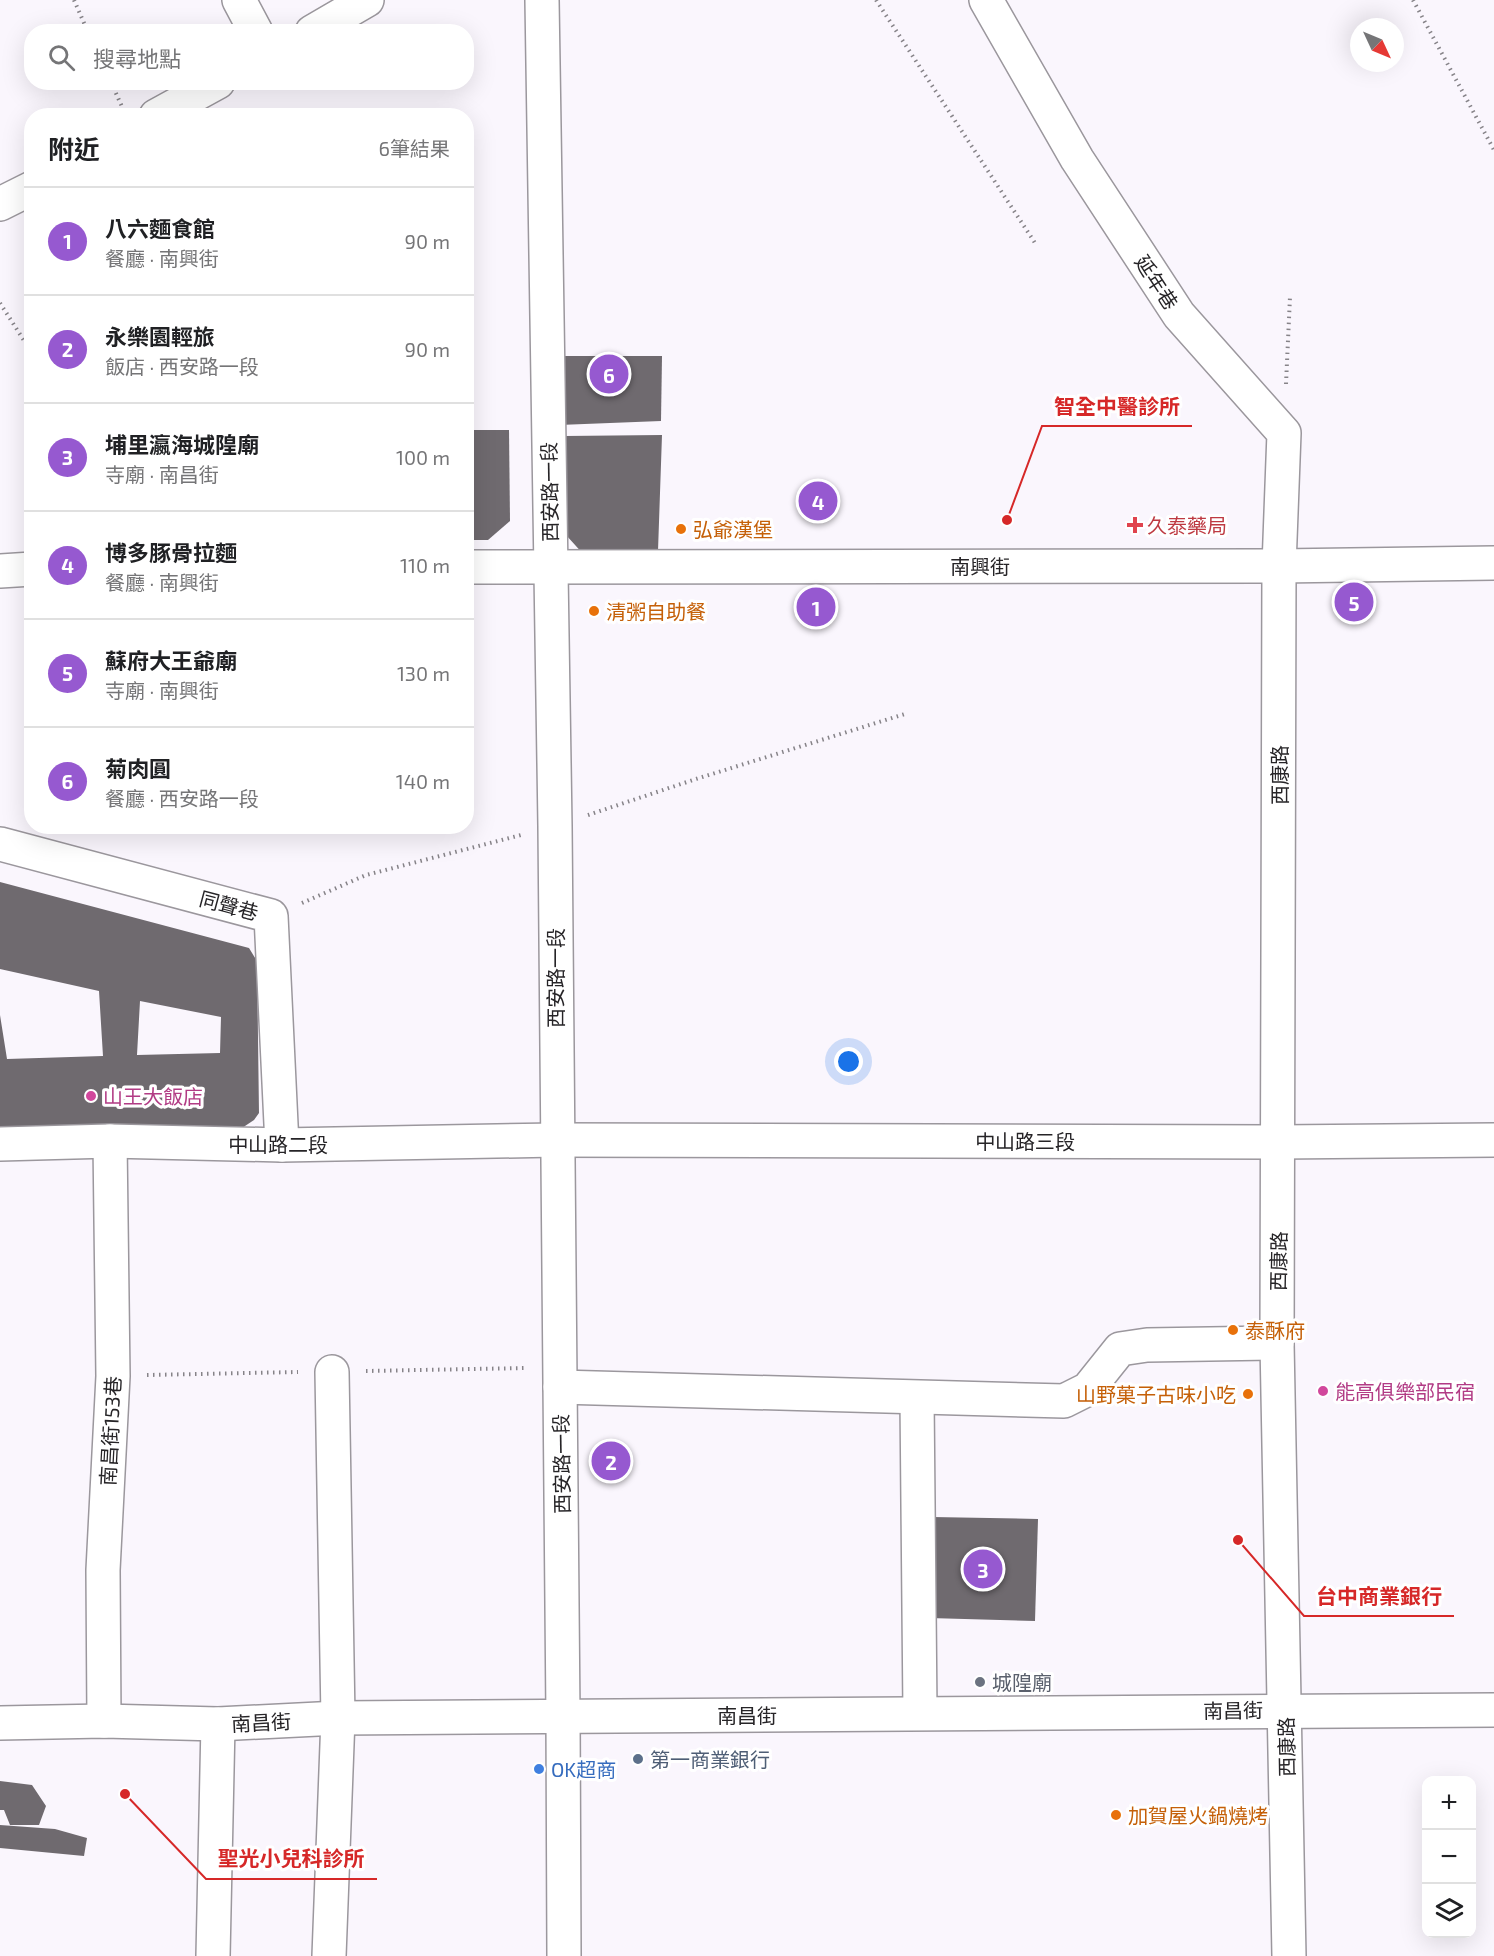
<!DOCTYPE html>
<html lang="zh-TW">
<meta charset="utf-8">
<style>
:root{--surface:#fff;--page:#f2f2f2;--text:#202124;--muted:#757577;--line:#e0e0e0;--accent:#9659d0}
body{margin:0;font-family:"Exo 2","Noto Sans TC",sans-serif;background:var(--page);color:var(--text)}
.controls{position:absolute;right:18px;bottom:18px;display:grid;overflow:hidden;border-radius:12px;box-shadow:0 6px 24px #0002}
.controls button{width:54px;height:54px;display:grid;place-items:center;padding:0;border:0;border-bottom:2px solid var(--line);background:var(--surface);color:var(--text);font:30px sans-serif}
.compass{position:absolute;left:1350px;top:18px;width:54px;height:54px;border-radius:50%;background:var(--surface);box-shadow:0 6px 24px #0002;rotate:134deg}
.you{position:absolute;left:849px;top:1062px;width:21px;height:21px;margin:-15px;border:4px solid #fff;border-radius:50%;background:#1a73e8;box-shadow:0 0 0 9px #1a73e833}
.badge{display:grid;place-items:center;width:39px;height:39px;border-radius:50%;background:var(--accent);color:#fff;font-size:20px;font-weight:700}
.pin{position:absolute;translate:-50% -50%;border:3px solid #fff;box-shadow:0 2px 6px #0006}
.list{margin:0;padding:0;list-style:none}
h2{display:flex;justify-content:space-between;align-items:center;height:78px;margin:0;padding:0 24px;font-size:26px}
h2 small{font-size:20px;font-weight:400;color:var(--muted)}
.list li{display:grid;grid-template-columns:39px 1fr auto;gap:18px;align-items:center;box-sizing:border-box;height:108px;padding:0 24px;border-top:2px solid var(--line)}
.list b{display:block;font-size:22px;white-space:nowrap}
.list p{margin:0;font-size:20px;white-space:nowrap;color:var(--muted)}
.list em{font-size:20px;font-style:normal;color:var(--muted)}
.icon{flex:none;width:33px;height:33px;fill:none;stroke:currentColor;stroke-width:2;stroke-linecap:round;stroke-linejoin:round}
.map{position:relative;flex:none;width:1494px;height:1956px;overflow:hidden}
.search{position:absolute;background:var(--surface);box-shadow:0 6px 24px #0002;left:24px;top:24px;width:450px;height:66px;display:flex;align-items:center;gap:15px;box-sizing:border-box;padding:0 21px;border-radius:24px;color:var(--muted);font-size:22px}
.panel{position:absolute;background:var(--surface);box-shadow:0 6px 24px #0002;left:24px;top:108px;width:450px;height:726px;border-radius:24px}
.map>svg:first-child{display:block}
.building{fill:#6f6a6f;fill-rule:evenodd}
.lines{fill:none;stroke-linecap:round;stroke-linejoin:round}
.minor-casing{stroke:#9b979d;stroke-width:36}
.path{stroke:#868388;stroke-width:4;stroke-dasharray:1.5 4.5;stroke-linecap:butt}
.minor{stroke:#fff;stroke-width:33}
.health-dot{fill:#e0444e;stroke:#fff;stroke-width:2}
.food-dot{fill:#e8710a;stroke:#fff;stroke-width:2}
.hotel-dot{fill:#d1479c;stroke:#fff;stroke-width:2}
.worship-dot{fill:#6b7280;stroke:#fff;stroke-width:2}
.service-dot{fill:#5c6f8a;stroke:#fff;stroke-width:2}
.shop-dot{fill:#3f7fe0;stroke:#fff;stroke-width:2}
.labels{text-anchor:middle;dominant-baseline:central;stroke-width:6;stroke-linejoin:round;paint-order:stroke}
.street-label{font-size:20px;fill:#262427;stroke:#fff}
.health-label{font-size:20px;fill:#be3a42;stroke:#fff;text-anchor:start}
.food-label{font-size:20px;fill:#c56008;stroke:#fff;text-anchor:start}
.hotel-label{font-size:20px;fill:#b23c85;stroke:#fff;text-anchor:start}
.worship-label{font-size:20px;fill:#5b616d;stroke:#fff;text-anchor:start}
.service-label{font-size:20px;fill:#4e5e75;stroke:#fff;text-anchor:start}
.shop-label{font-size:20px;fill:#366cbe;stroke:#fff;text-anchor:start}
.leader{fill:none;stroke:#d62828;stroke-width:2}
.callout-dot{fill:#d62828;stroke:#fff;stroke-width:2}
.callout-label{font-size:21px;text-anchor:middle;font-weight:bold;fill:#d62828;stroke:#fff;stroke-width:6;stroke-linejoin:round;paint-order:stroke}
</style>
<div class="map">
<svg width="1494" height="1956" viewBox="0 0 1494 1956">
<rect width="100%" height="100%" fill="#faf6fd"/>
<g class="building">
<path d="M 555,356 L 662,356 L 661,421 L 559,425 Z"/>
<path d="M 466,430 L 509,430 L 510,521 L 488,540 L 466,540 Z"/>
<path d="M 662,435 L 658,551 L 585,556 L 566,535 L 567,509 L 565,436 Z"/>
<path d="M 0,882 L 249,948 L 257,961 L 259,1113 L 254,1120 L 242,1128 L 236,1129 L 0,1127 L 0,1015 L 7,1059 L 103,1056 L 99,991 L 0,969 ZM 140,1001 L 221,1017 L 220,1053 L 137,1055 Z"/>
<path d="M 932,1517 L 1038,1519 L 1035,1621 L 929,1618 Z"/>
<path d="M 0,1781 L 32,1785 L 46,1806 L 39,1825 L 10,1825 L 4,1810 L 0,1810 Z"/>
<path d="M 0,1825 L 55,1829 L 87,1838 L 84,1856 L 0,1848 Z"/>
</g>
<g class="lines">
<defs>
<g id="minor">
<path d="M 239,0 L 256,32"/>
<path d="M 542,0 L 555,826 L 563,1716 L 564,1956"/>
<path d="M 986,0 L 1077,159 L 1179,315 L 1284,433 L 1279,566 L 1277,1343 L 1289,1956"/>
<path d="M 312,32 L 367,0"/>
<path d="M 156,116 L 218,82"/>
<path d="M 0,204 L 32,188"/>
<path d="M 466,567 L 1279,566 L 1494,563"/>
<path d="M 0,571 L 32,569"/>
<path d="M 0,844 L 271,916 L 282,1145"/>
<path d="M 0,1144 L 110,1141 L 282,1145 L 556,1140 L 1279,1142 L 1494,1140"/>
<path d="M 560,1387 L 1064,1401 L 1088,1389 L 1120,1349 L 1147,1345 L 1277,1343"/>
<path d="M 917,1398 L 920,1713"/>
<path d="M 104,1721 L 103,1570 L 113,1376 L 110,1141"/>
<path d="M 0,1723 L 104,1721 L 218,1724 L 338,1718 L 1494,1710"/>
<path d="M 213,1956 L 218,1724"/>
<path d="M 329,1956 L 338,1718 L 332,1372"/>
</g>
</defs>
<use href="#minor" class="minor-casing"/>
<g class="path">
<path d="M 74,0 L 88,32"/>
<path d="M 876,0 L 1037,246"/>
<path d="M 1413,0 L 1494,150"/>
<path d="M 111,82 L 123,109"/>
<path d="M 0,303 L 32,353"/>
<path d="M 1286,384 L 1290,297"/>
<path d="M 588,815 L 696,779 L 908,713"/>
<path d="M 302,903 L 366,875 L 521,835"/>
<path d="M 366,1371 L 526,1368"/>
<path d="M 147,1375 L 298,1372"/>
</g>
<use href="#minor" class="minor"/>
</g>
<path class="health-dot" d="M1132 516h6v6h6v6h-6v6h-6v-6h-6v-6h6z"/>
<g class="food-dot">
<circle cx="681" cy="529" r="6"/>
<circle cx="594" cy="611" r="6"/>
<circle cx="1233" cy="1330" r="6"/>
<circle cx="1248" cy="1394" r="6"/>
<circle cx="1116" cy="1815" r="6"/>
</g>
<g class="hotel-dot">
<circle cx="91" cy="1096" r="6"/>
<circle cx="1323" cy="1391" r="6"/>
</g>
<circle class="worship-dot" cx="980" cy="1682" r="6"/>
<circle class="service-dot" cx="638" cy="1759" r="6"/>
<circle class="shop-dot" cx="539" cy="1769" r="6"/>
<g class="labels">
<g class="street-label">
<text transform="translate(1157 282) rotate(57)">延年巷</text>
<text transform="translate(549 492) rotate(-91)">西安路一段</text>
<text x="980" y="566">南興街</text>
<text transform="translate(1279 775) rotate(-90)">西康路</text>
<text transform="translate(229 905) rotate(15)">同聲巷</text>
<text transform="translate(555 978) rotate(-90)">西安路一段</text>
<text x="1025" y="1141">中山路三段</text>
<text x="278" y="1144">中山路二段</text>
<text transform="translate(1278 1261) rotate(-89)">西康路</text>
<text transform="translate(110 1431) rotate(-87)">南昌街153巷</text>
<text transform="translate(561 1464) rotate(-91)">西安路一段</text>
<text transform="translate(1233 1710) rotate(-1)">南昌街</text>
<text x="747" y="1715">南昌街</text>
<text transform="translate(261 1722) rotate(-3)">南昌街</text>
<text transform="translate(1286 1747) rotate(-91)">西康路</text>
</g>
<g class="health-label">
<text x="1147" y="525">久泰藥局</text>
</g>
<g class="food-label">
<text x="693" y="529">弘爺漢堡</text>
<text x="606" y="611">清粥自助餐</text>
<text x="1245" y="1330">泰酥府</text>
<text x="1236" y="1394" text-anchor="end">山野菓子古味小吃</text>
<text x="1128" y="1815">加賀屋火鍋燒烤</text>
</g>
<g class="hotel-label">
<text x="103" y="1096">山王大飯店</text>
<text x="1335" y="1391">能高俱樂部民宿</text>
</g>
<g class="worship-label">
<text x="992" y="1682">城隍廟</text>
</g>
<g class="service-label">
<text x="650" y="1759">第一商業銀行</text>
</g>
<g class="shop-label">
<text x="551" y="1769">OK超商</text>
</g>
</g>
<path class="leader" d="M1007 520L1042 426H1192M1238 1540L1304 1616H1454M125 1794L206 1879H377"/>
<g class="callout-dot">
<circle cx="1007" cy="520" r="6"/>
<circle cx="1238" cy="1540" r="6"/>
<circle cx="125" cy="1794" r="6"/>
</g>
<g class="callout-label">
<text x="1117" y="414">智全中醫診所</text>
<text x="1379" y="1604">台中商業銀行</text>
<text x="291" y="1866">聖光小兒科診所</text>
</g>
</svg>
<div class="controls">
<button>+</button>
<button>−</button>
<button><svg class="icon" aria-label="layers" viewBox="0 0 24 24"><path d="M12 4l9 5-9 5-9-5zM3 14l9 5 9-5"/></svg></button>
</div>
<svg class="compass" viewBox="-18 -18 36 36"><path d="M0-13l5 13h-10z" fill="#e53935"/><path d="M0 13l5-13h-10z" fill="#757577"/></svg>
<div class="you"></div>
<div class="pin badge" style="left:816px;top:607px">1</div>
<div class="pin badge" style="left:611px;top:1461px">2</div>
<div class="pin badge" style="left:983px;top:1569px">3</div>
<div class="pin badge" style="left:818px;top:501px">4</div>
<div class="pin badge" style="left:1354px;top:602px">5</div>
<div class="pin badge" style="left:609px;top:374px">6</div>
<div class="search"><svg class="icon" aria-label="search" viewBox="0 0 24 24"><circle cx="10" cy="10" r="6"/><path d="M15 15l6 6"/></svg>搜尋地點</div>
<section class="panel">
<h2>附近<small>6筆結果</small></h2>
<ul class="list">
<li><span class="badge">1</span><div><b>八六麵食館</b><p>餐廳 · 南興街</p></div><em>90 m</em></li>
<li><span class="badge">2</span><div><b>永樂園輕旅</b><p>飯店 · 西安路一段</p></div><em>90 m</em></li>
<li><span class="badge">3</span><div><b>埔里瀛海城隍廟</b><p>寺廟 · 南昌街</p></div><em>100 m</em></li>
<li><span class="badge">4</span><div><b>博多豚骨拉麵</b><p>餐廳 · 南興街</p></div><em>110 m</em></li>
<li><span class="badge">5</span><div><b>蘇府大王爺廟</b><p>寺廟 · 南興街</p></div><em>130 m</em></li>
<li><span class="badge">6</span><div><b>菊肉圓</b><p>餐廳 · 西安路一段</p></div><em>140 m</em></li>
</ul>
</section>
</div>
